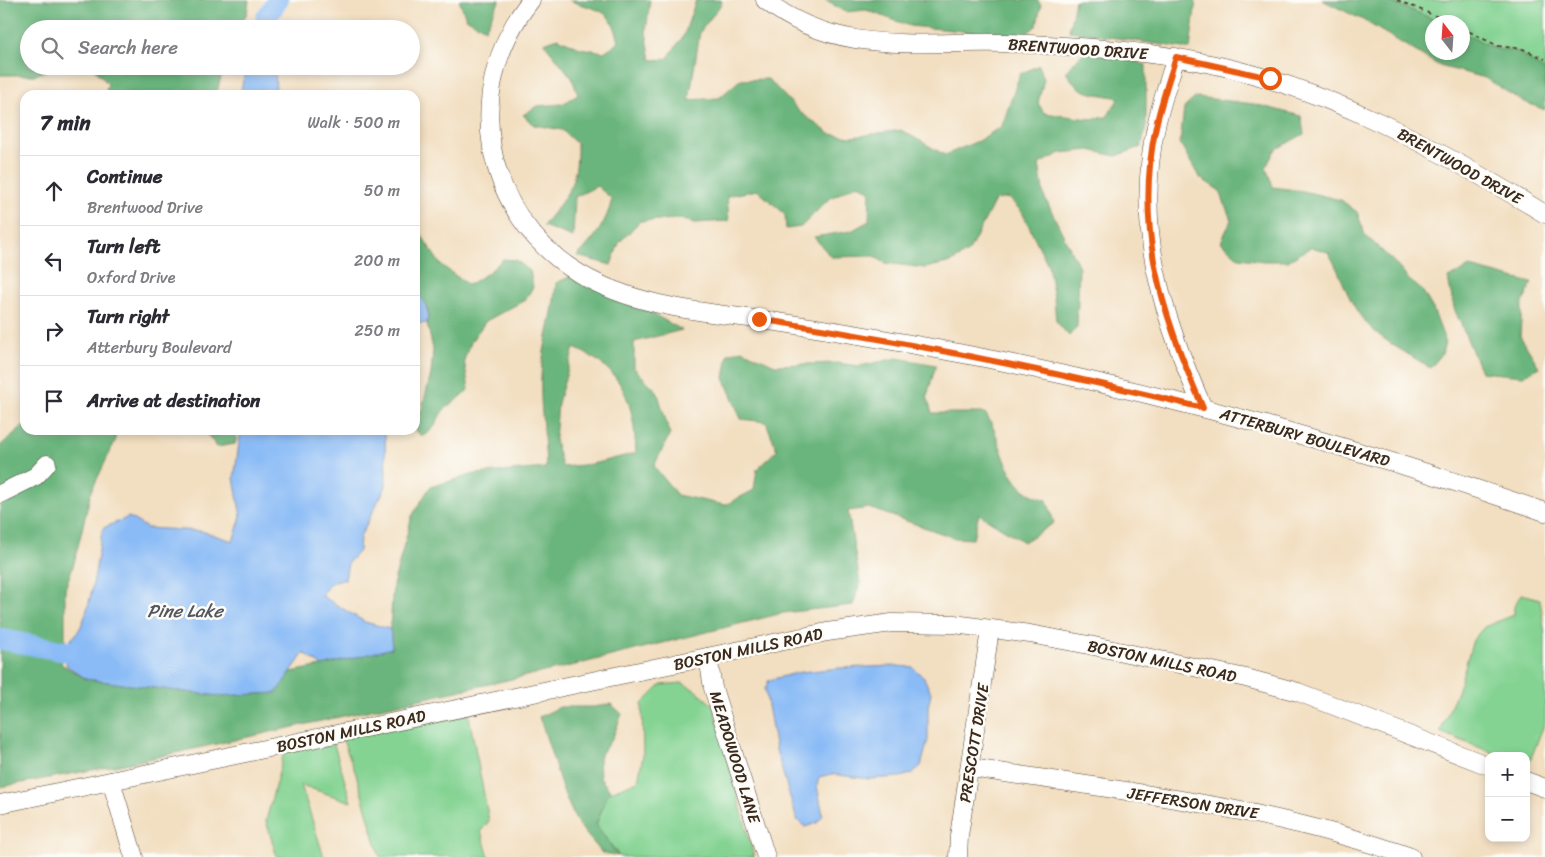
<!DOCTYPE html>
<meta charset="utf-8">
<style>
:root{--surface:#fff;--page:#f2f2f3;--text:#2b2b33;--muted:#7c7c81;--line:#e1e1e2}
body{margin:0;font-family:Sriracha,sans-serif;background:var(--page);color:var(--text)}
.controls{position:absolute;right:15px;bottom:15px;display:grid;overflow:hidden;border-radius:10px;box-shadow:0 2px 8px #0003}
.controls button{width:45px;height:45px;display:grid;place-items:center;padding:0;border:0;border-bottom:1px solid var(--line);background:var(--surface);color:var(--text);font:25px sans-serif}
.compass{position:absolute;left:1425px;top:15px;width:45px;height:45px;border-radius:50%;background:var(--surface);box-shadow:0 2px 8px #0003;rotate:343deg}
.stop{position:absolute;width:15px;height:15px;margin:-11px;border:4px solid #ea580c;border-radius:50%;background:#fff}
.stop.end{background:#ea580c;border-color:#fff;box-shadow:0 1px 5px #0008}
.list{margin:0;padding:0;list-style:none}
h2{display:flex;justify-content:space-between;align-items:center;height:65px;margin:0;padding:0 20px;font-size:21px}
h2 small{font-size:16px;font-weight:400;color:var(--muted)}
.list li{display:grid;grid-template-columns:32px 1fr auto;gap:15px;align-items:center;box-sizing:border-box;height:70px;padding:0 20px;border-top:1px solid var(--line)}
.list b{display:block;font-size:19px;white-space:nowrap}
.list p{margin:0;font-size:16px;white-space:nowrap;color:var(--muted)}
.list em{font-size:16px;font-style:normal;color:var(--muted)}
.icon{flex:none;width:28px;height:28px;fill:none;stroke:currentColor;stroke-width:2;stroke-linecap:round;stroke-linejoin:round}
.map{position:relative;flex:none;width:1545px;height:857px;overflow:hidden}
.search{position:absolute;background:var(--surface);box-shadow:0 2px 8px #0003;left:20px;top:20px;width:400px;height:55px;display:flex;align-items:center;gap:12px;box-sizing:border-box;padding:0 18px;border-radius:28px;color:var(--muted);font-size:19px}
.panel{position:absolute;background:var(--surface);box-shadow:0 2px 8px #0003;left:20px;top:90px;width:400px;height:345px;border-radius:15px}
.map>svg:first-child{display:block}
.green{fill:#84d393;stroke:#607e58}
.forest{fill:#6bb57d;stroke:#53704e;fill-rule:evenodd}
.water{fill:#8abbf6;stroke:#62728a}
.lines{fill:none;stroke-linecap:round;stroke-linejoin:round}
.river{stroke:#8abbf6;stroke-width:21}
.minor-casing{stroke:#564536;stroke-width:19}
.path{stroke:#564536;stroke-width:2;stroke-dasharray:4 4;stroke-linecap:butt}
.minor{stroke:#fff;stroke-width:18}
.route{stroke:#ea580c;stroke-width:6}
.labels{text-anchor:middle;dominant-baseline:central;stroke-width:5;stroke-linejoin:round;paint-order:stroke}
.street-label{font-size:16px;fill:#3b2a1e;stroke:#fdfcf7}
.water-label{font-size:18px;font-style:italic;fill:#53565f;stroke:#fdfcf7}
</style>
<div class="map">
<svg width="1545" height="857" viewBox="0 0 1545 857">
<rect width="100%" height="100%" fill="#fdfcf7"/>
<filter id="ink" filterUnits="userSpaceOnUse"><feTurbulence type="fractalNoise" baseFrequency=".02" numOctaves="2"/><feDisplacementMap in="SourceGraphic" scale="10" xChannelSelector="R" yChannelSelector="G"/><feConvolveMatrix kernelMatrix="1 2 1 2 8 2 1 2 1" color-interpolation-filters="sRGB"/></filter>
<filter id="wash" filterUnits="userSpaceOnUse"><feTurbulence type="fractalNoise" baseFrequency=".0096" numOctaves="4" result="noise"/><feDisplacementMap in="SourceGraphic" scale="20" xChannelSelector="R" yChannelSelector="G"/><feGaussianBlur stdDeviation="1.12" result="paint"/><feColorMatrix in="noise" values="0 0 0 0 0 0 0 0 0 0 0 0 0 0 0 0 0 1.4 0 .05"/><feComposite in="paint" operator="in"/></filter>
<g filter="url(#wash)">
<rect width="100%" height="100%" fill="#f2dec0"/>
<g class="green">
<path d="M 1386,0 L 1545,0 L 1545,88 L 1495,49 L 1463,33 L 1462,22 L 1440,22 Z"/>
<path d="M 1521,594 L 1540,599 L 1545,635 L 1545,722 L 1528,766 L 1526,756 L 1501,756 L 1440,732 L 1459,687 L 1473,640 L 1484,627 L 1514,615 L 1514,607 Z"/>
<path d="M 682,683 L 695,690 L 713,705 L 754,857 L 620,857 L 596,825 L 608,793 L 638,781 L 643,755 L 642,704 L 661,685 Z"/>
<path d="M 468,711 L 489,821 L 481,831 L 489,857 L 380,857 L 356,774 L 342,738 Z"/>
<path d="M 333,741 L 351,802 L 301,785 L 324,857 L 277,857 L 266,821 L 284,752 Z"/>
</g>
<g class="forest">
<path d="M 0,0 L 249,0 L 247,13 L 238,29 L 29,29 L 29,66 L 59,66 L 35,75 L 0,75 Z"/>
<path d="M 459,0 L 500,0 L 485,29 L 466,18 Z"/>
<path d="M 569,0 L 650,0 L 646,32 L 651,60 L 667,59 L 684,35 L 696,0 L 721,0 L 722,3 L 700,32 L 689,100 L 719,98 L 740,80 L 768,79 L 801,113 L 830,134 L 852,137 L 901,130 L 945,155 L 978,141 L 1002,126 L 1020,74 L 1039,65 L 1044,79 L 1038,103 L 1044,113 L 1088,119 L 1107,117 L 1119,98 C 1093,92 1080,97 1066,71 L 1084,52 L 1127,59 L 1146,65 L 1146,129 L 1141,147 L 1116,156 L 1089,150 L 1061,153 L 1039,164 L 1044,196 L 1079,267 L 1077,327 L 1069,336 L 1056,321 L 1054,298 L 1048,265 L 1022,212 L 1009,198 L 995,200 L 969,251 L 952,262 L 925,268 L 885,263 L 874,256 L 831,257 L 814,237 L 851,231 L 869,221 L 870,191 L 858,184 L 829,199 L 801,227 L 786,229 L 785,214 L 757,190 L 727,196 L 729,221 L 694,223 L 680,219 L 640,221 L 619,243 L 611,265 L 577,256 C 594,240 607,222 612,199 L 597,186 L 575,197 L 573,237 L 543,226 C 567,195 578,185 577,144 L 562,130 L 534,125 L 523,115 L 537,106 L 562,104 L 578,95 L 572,78 L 544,43 L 558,38 L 580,48 L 604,52 L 619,42 C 611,6 598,12 569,0 Z"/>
<path d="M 825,0 L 1037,0 L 1041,5 L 1037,25 L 1023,37 L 910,26 L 866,10 L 846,12 Z"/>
<path d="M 1075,0 L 1196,0 L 1190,49 L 1069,31 Z"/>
<path d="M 1322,0 L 1386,0 L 1440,22 L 1432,22 L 1432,52 L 1462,52 L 1463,33 L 1495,49 L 1516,51 L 1545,71 L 1545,110 L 1522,101 L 1485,78 L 1440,66 L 1363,20 Z"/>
<path d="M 92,66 L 224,66 L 216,95 L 105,95 L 108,84 Z"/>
<path d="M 1196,97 L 1254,104 L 1301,116 L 1304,134 L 1275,150 L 1266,167 L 1273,187 L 1303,191 L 1341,200 L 1357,212 L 1365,235 L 1394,262 L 1409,280 L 1422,290 L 1433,309 L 1445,341 L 1442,354 L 1430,368 C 1405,351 1374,338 1357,311 C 1345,292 1340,271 1328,252 L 1311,247 L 1288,261 L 1264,261 L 1239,258 L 1221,242 L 1231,220 L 1220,191 L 1199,177 L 1180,143 L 1184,108 Z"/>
<path d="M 415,225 L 440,264 L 468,285 L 488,273 L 503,259 L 516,260 L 530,271 L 533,287 L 525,300 L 486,321 L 472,340 L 464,360 L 469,389 C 462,397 455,401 447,407 C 435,417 439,429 422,436 L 416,431 L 431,374 L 433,349 L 427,323 L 429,314 L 427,306 L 415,290 Z"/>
<path d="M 1470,267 L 1532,283 L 1522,305 L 1520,336 L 1539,367 L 1523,376 L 1481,372 L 1454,308 L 1448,278 Z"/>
<path d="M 571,276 L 628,300 L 682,330 L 634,342 L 634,368 L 657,391 L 670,434 L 654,466 L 677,495 L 725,505 L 754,490 L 757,469 L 777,450 L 766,422 L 741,419 L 724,378 L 728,354 L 742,350 L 775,365 L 836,363 L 860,366 L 897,358 L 936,365 L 927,396 L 932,413 L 985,413 C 1002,436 1002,476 1029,493 C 1034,496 1041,498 1047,500 L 1054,523 L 1024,542 L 979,514 L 973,539 L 955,538 L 869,508 L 848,511 L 860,583 L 853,605 L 783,613 L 571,666 L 130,763 L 0,787 L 0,446 L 25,424 L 25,430 L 113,430 L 116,439 L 91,492 L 74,563 L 65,589 L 65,638 L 61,664 L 86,679 L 123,684 L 219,696 L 276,693 L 291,672 L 322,666 L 392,648 L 390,629 L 393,585 L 412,516 L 430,487 L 475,474 L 546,468 C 545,433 538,398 542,364 C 546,336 554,311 556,283 ZM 574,348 C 624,369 634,402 636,453 L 592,464 L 562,467 L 555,440 L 558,403 Z"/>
<path d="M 204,430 L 238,430 L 235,444 L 217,447 Z"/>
<path d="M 611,704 L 622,714 L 613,737 L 599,757 L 600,778 L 611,792 L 608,794 L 596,824 L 618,856 L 602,853 C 595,844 586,835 580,826 C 560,795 553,752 539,717 L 560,707 L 594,707 Z"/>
</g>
<g class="water">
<path d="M 246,66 L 275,66 L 276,95 L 240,95 Z"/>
<path d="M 415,290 C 424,300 430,309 427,323 L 415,324 Z"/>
<path d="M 241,430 L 385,430 L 386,486 L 360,537 L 359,551 L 348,563 L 345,580 C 332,579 327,585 322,596 L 365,622 L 390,629 L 392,648 L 322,666 L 304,653 L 276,693 L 219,696 L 123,684 L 86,679 L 66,665 L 71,639 C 91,627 97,552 103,528 L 129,517 L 147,528 L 201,531 L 233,541 L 241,517 L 234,478 Z"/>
<path d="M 893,666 L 913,667 L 924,678 L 931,693 L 928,707 L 928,740 L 921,766 L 911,774 L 900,777 L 869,779 L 831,774 L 819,777 L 817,786 L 823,815 L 817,823 L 805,827 L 797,820 L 776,750 L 765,689 L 769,680 L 801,672 L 840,668 Z"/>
</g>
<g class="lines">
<g class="river">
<path d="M 265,29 L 266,18 L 278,0"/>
<path d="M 0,639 L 63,651 L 96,652"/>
</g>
</g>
</g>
<g filter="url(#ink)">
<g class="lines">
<defs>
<g id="minor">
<path d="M 531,0 C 460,89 482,215 580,274 C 639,309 711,312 777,322 C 845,332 912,344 979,357 C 1171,395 1360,448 1545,512"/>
<path d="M 765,0 C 837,58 925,40 1009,43 C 1075,46 1141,50 1206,63 C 1330,88 1438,149 1545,214"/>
<path d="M 1176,57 C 1169,80 1161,103 1156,126 C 1134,229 1162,315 1203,408"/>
<path d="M 0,494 L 36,476 L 47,464"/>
<path d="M 708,657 L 713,688 L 766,857"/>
<path d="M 971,768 C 1119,790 1270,807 1411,857"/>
<path d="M 111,781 L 134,857"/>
<path d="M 1526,781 L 1545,788"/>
<path d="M 0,804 L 827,632 L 892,623 L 954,624 L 1030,634 L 1089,645 L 1246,678 L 1298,692 L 1489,766"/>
<path d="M 958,857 L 959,836 L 990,630"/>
</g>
</defs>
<use href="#minor" class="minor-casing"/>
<g class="path">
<path d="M 1397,0 L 1450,22"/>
<path d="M 1462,28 L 1498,46 L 1523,49 L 1545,59"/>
</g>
<use href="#minor" class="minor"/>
</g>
</g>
<g class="lines" filter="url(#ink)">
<path class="route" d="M 759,319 C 908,342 1056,372 1203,408 C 1162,315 1134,229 1156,126 C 1161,103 1169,80 1176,57 L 1270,78"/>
</g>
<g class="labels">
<g class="street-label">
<text transform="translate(1078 49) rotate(4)">BRENTWOOD DRIVE</text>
<text transform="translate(1460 166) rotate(29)">BRENTWOOD DRIVE</text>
<text transform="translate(1305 437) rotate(16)">ATTERBURY BOULEVARD</text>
<text transform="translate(748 649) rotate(-12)">BOSTON MILLS ROAD</text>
<text transform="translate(1162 661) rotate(12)">BOSTON MILLS ROAD</text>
<text transform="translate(351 731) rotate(-12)">BOSTON MILLS ROAD</text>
<text transform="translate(974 743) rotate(-81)">PRESCOTT DRIVE</text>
<text transform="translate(735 757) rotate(73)">MEADOWOOD LANE</text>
<text transform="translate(1193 803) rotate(9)">JEFFERSON DRIVE</text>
</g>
<g class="water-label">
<text x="185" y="611">Pine Lake</text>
</g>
</g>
</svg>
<div class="controls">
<button>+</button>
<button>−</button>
</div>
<svg class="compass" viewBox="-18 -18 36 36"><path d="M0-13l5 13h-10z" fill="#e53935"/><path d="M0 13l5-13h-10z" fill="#7c7c81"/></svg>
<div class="stop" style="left:1270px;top:78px"></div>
<div class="stop end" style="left:759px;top:319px"></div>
<div class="search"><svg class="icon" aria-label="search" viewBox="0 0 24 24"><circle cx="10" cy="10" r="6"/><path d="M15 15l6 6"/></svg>Search here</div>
<section class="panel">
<h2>7 min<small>Walk · 500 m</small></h2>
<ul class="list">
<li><svg class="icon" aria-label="ahead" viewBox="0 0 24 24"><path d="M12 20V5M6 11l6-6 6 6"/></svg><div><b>Continue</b><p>Brentwood Drive</p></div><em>50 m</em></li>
<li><svg class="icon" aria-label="left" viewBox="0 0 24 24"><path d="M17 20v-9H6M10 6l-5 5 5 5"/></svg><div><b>Turn left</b><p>Oxford Drive</p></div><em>200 m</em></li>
<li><svg class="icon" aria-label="right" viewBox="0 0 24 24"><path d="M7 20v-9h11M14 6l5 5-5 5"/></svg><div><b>Turn right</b><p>Atterbury Boulevard</p></div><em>250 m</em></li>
<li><svg class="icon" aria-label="arrive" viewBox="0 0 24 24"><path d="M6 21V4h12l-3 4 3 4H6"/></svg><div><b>Arrive at destination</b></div></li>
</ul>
</section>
</div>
